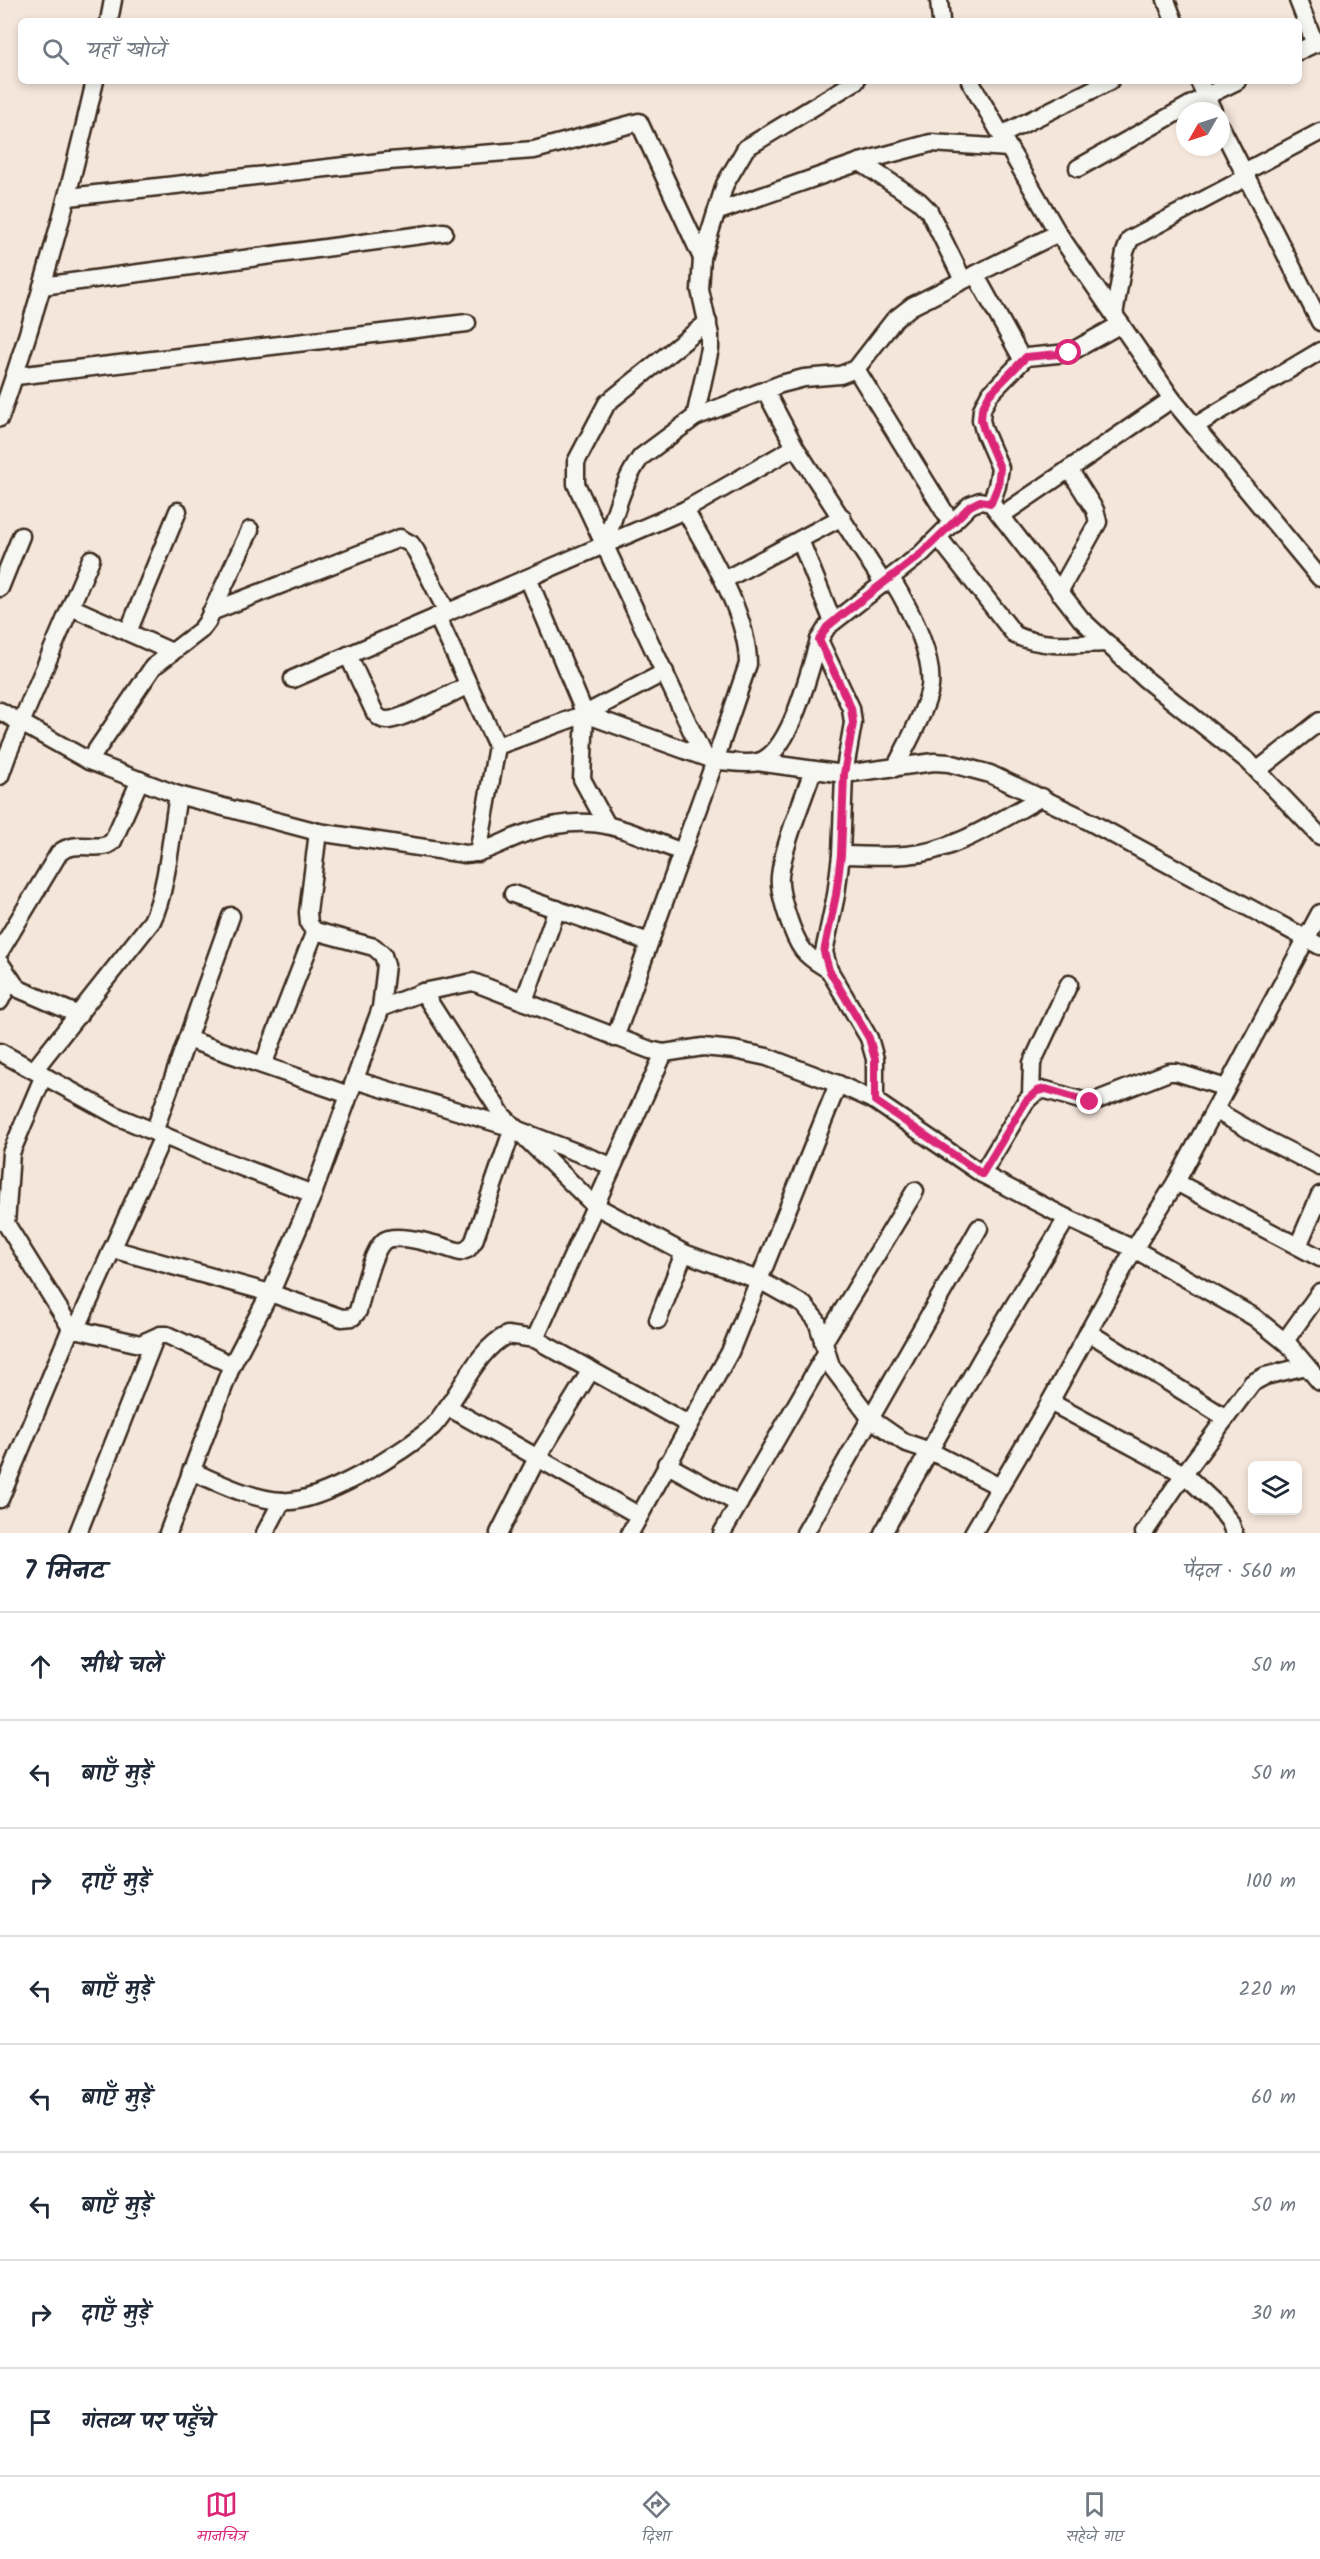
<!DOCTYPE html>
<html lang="hi">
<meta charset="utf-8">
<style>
:root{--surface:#fff;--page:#f6f6f7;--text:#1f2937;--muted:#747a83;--line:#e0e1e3;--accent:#db2777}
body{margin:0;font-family:Kalam,"Playpen Sans Deva",sans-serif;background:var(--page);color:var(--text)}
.controls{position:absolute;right:18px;bottom:18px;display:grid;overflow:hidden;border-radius:9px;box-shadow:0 3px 9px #0003}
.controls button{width:54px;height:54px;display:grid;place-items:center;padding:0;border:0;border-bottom:2px solid var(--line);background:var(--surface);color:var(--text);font:30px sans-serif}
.compass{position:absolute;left:1176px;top:102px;width:54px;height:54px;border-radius:50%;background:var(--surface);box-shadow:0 3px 9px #0003;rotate:231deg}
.stop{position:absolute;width:18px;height:18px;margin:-14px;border:4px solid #db2777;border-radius:50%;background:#fff}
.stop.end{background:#db2777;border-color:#fff;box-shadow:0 2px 6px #0008}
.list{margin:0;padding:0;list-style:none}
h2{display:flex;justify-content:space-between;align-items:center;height:78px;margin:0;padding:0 24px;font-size:26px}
h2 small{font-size:20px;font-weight:400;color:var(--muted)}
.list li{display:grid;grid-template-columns:39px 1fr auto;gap:18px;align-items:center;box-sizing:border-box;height:108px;padding:0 24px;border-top:2px solid var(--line)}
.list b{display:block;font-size:22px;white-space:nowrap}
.list em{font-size:20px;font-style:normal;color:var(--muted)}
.icon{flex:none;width:33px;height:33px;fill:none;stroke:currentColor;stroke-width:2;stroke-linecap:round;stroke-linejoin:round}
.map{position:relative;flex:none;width:1320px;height:1533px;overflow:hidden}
.search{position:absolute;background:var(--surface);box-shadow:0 3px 9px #0003;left:18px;right:18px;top:18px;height:66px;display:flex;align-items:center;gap:15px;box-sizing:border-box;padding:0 21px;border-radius:9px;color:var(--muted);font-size:22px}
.sheet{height:942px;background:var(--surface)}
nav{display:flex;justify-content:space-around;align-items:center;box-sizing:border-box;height:84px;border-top:2px solid var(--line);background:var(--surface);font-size:16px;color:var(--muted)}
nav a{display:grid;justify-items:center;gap:3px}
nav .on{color:var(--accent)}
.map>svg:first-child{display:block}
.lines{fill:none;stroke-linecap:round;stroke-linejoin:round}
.minor-casing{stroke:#3b2a1e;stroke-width:21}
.minor{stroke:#f6f6f2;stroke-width:16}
.route{stroke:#db2777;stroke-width:8}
</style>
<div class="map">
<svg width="1320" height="1533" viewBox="0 0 1320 1533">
<rect width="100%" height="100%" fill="#f5e6db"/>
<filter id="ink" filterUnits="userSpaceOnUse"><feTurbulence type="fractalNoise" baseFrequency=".0167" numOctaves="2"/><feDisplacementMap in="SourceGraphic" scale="12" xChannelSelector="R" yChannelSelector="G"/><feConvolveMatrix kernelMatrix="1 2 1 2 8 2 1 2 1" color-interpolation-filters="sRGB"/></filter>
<g filter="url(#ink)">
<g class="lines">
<defs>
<g id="minor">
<path d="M 939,0 L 941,21"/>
<path d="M 1166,0 L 1174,21"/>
<path d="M 1298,0 L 1315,44"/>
<path d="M 109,21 L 113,0"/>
<path d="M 1299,51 L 1320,41"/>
<path d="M 970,81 L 1058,233 L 1172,399 L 1320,578"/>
<path d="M 1199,81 L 1213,111"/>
<path d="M 1221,127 L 1320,322"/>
<path d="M 1001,135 L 1110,81"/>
<path d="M 860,162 L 919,201 L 929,211 L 963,280"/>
<path d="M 1078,168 L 1206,96 L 1237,81"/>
<path d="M 1244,172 L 1320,132"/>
<path d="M 69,197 L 389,161 L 534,150 L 639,122 L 702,258"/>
<path d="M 716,212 L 860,162 L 931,143 L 1009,148"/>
<path d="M 975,274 L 1022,359"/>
<path d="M 42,286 L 444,232"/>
<path d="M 1114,315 L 1125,252 L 1130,239 L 1247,177"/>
<path d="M 856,369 L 952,524"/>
<path d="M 16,376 L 467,323"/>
<path d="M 765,390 L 795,447 L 884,584"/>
<path d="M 695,417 L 710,349 L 710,335 L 700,290 L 702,258 L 725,184 L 746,148 L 856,81"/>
<path d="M 0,418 C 39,307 69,195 95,81"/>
<path d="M 1195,426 L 1320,351"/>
<path d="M 991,503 L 997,486 L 1000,468 L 984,431 L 981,420 L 982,409 L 989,395 L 1026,357 L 1069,353 L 1121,324"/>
<path d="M 1002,515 L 1172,399"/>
<path d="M 939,538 L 1015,635 C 1043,648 1076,644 1107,643"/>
<path d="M 800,540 L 833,622"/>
<path d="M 605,545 C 615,514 622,483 641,457 L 695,417 L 781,384 L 804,378 L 840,375 L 856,369 L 894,320 L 912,306 L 1058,233"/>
<path d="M 528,578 L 585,714 L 582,779 L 606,823"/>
<path d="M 891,578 C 908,606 934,653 930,687 C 928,707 905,748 895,768"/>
<path d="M 724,580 L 842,517"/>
<path d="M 0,588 L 21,536"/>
<path d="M 1059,592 L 1098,522 L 1095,510 L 1069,469"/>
<path d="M 71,607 L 172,652"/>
<path d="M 211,612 L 400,538 L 411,544 L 416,551 L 447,612"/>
<path d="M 437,616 L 497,746 L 478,853"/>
<path d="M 128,632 L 178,511"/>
<path d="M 819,640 L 851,708 L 853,723 L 844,774 L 841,855 L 836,895 L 824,952 L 829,970 L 869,1038 L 875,1059 L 875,1101"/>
<path d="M 348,655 L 375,713 C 378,717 381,720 386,720 C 401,721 453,692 469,685"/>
<path d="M 293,679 L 685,510 L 795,447"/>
<path d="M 0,711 L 89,761 L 178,795 L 318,832 L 465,854 C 487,853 505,840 526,833 C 593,810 621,829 682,852"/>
<path d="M 585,714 L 665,672"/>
<path d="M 497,746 L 585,714 L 715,761 L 748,664 C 748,614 709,553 685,510"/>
<path d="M 703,755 L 576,484 L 576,462 L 607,403 L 708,322"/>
<path d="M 89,761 L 153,667 L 201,630 L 207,622 L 250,530"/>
<path d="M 757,762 L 844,774 L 934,762 L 949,763 L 990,774 L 1079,816 L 1320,946"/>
<path d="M 813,770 C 803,800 783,846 780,876 C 778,893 793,937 803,950 C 810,959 820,964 829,970"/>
<path d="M 1258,770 L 1320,721"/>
<path d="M 0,776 L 9,751 L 91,559"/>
<path d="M 841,855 C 862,855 884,857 906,855 C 954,852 1000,820 1042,797"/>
<path d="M 513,894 L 649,942"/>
<path d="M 0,951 L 59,853 C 76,838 100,854 113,841 L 140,780"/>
<path d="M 0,963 L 15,985 L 21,990 L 79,1015"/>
<path d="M 423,992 L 502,1115 L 594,1205 L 684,1253 L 761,1281 L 804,1305 L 817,1321 L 831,1366 L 871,1419 L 904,1442 L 930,1451 L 1000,1487"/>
<path d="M 0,1001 L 11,979"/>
<path d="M 524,1001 L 557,909"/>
<path d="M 381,1008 L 423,992 L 473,982 L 650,1050 L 664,1053 L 703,1047 L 734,1050 L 767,1057 L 838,1084 L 875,1101 L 982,1174 L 1067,1218"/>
<path d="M 615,1038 L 715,761 C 728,761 746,765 758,762 C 791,753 809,671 819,640 L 827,627 L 921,554 L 970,505 L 980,501 L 991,503 L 1081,619 L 1144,678 L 1248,761 L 1320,836"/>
<path d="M 187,1039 L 349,1095"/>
<path d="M 0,1052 L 119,1117 L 217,1158 L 313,1194"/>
<path d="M 263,1065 L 315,931"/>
<path d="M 34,1070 L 152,921 C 167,891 172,829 178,795"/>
<path d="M 355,1080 L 513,1128 L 612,1166"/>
<path d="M 1031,1095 L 1032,1063 L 1069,984"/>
<path d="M 1215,1110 L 1265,1139 L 1320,1167"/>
<path d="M 154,1132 L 231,916"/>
<path d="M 982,1174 L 1026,1101 L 1037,1091 L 1046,1090 L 1090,1103 L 1169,1072 L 1176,1072 L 1226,1088"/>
<path d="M 1176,1182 L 1320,1258"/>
<path d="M 0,1214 L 71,1328 L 140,1344 L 160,1335 L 167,1335 L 232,1365"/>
<path d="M 6,1224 L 11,1153 L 44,1075"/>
<path d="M 1298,1246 L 1320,1195"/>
<path d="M 112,1249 L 270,1293 L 342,1318 L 353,1317 L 358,1311 C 363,1294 371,1252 384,1241 C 395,1231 446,1247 460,1252 L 468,1249 L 474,1241 L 513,1128"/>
<path d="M 658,1320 L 684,1253"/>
<path d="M 76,1330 L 163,1136"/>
<path d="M 1088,1332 L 1226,1418"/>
<path d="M 535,1339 L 664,1053"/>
<path d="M 1285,1341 L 1320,1292"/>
<path d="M 823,1343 L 915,1191"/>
<path d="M 1050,1402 L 1184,1474 L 1217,1505 L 1230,1522 L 1234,1533"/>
<path d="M 448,1407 L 638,1515"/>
<path d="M 666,1464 L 739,1504"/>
<path d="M 191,1471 C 220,1483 250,1499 282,1501 C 318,1505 405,1452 432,1427 C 437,1422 442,1415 446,1409 C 464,1385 480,1348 507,1335 L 535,1339 L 688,1424"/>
<path d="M 0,1499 L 71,1328"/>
<path d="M 78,1533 L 155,1338"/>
<path d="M 168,1533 L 232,1365 L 274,1285 L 313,1194 L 381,1008 L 386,965 L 383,955 L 374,947 L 315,931 L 309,924 L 308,912 L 318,832"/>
<path d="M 265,1533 L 282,1501"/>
<path d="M 499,1533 L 537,1458 L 591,1370"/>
<path d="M 630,1533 L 730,1352 L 838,1084"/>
<path d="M 722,1533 L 826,1353"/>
<path d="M 805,1533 L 979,1228"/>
<path d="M 883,1533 L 982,1358 L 1067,1218 L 1134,1249 L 1254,1317 L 1289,1345 L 1320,1382"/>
<path d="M 973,1533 L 1050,1402 L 1134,1249 L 1176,1182 L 1320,913"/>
<path d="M 1144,1533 L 1184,1474 L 1252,1383 L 1265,1376 L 1306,1366"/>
</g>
</defs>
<use href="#minor" class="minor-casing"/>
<use href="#minor" class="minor"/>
</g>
</g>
<g class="lines" filter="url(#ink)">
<path class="route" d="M 1069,353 L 1026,357 L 989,395 L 982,409 L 981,420 L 984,431 L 1000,468 L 998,486 L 991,503 L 980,501 L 970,506 L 921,554 L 838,618 L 827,627 L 819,640 L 851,708 L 853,723 L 844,774 L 841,855 L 836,895 L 824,952 L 829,970 L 869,1038 L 875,1059 L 875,1101 L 982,1174 L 1026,1101 L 1037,1091 L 1046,1089 L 1090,1102"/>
</g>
</svg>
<div class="controls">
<button><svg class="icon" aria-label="layers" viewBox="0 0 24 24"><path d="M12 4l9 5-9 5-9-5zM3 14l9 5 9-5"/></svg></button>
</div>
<svg class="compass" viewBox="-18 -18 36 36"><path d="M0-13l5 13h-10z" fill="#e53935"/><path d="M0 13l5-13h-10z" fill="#747a83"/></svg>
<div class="stop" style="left:1069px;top:353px"></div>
<div class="stop end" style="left:1090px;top:1102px"></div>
<div class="search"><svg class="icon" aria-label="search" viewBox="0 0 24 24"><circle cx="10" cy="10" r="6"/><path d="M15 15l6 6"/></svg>यहाँ खोजें</div>
</div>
<section class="sheet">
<h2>7 मिनट<small>पैदल · 560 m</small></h2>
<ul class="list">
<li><svg class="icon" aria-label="ahead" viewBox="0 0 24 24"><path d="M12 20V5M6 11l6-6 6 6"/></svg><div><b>सीधे चलें</b></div><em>50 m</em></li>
<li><svg class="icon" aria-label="left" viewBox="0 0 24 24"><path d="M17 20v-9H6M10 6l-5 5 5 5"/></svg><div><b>बाएँ मुड़ें</b></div><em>50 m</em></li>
<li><svg class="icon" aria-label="right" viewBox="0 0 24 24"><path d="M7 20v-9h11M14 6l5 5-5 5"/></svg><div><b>दाएँ मुड़ें</b></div><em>100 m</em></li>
<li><svg class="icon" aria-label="left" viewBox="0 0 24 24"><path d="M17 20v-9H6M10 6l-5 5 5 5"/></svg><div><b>बाएँ मुड़ें</b></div><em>220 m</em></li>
<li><svg class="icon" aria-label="left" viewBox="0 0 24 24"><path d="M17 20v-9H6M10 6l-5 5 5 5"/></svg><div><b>बाएँ मुड़ें</b></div><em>60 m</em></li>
<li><svg class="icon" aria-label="left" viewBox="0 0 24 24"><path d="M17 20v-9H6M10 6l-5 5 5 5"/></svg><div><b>बाएँ मुड़ें</b></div><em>50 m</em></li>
<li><svg class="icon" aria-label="right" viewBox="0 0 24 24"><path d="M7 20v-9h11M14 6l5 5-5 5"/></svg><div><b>दाएँ मुड़ें</b></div><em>30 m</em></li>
<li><svg class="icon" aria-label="arrive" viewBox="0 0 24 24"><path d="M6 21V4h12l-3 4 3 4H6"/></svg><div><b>गंतव्य पर पहुँचे</b></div></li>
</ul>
</section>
<nav>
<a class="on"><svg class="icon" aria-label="map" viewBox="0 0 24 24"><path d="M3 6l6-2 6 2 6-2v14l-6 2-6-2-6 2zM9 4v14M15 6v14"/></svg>मानचित्र</a>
<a><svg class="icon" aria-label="directions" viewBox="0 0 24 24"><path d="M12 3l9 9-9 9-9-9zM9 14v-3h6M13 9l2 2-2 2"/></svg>दिशा</a>
<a><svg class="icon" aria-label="saved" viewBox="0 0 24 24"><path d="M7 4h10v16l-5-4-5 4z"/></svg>सहेजे गए</a>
</nav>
